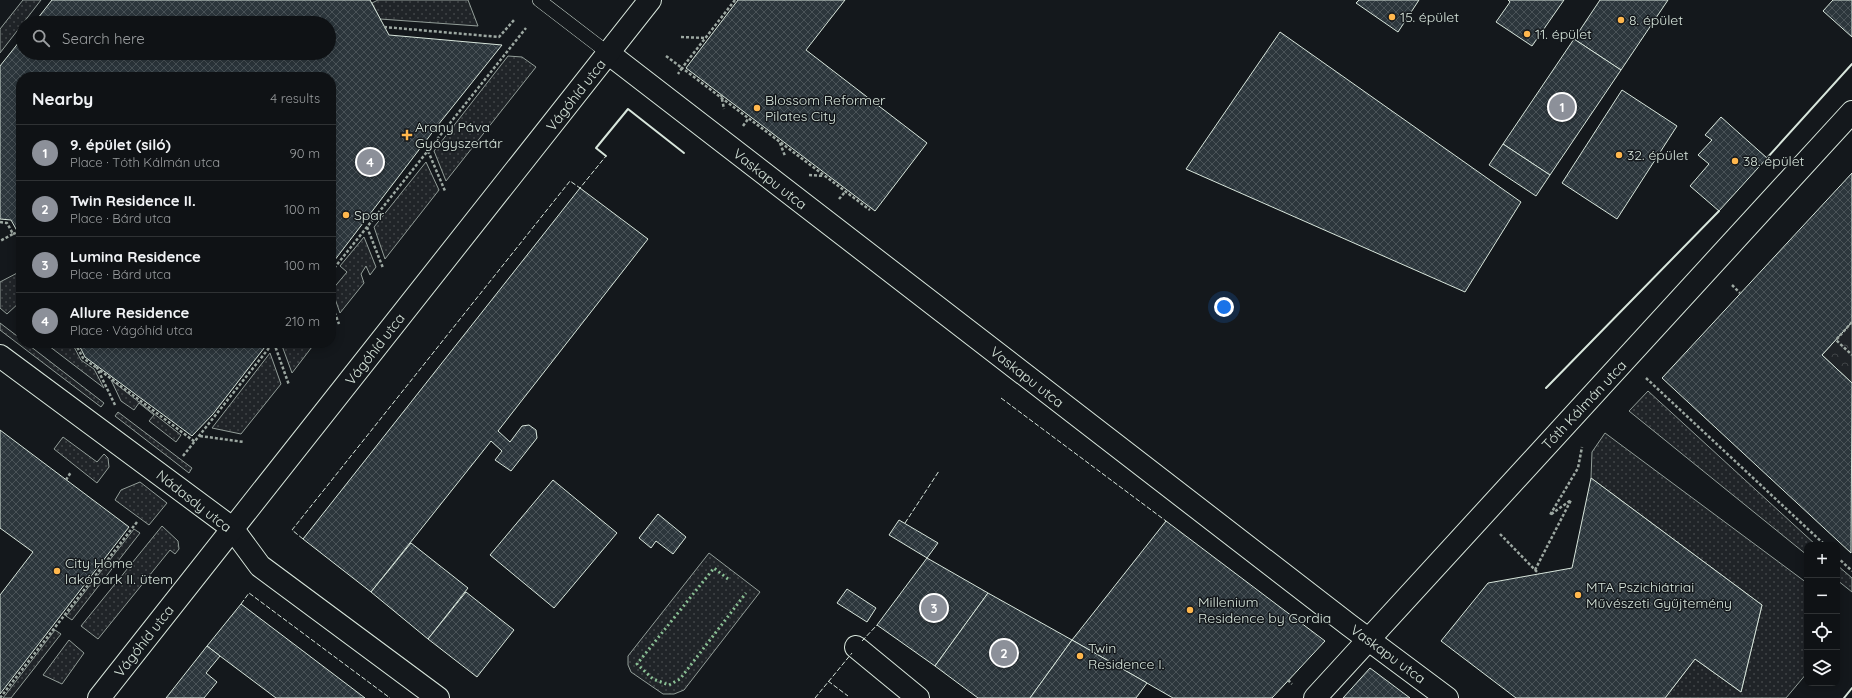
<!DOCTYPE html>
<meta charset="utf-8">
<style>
:root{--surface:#0f1215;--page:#181b1e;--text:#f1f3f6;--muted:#9b9ea0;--line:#2f3234;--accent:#8c9099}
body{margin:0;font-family:Quicksand,sans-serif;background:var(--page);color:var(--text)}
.controls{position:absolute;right:12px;bottom:12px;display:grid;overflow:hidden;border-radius:8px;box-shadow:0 2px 10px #0003}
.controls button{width:36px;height:36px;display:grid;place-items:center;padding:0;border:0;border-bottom:1px solid var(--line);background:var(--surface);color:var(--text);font:20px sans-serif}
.you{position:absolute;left:1224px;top:307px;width:14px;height:14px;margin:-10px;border:3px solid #fff;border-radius:50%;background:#1a73e8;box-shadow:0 0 0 6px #1a73e833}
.badge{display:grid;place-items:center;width:26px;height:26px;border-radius:50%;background:var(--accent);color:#fff;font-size:13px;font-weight:700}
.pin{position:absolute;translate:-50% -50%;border:2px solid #fff;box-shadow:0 1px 4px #0006}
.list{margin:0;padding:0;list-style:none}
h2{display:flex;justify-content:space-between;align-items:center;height:52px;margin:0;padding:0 16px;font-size:17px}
h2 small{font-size:13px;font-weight:400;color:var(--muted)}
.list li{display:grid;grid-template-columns:26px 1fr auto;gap:12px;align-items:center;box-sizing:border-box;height:56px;padding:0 16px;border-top:1px solid var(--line)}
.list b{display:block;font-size:15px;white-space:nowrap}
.list p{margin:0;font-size:13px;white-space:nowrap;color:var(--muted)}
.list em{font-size:13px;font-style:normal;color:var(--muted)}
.icon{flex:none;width:22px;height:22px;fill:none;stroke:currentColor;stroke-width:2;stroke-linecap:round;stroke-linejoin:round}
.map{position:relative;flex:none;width:1852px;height:698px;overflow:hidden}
.search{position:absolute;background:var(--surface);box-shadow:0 2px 10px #0003;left:16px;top:16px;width:320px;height:44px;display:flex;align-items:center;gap:10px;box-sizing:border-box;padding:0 14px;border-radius:22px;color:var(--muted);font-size:15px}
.panel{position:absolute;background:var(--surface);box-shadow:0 2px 10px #0003;left:16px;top:72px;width:320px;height:276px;border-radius:16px}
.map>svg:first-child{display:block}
.grass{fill:url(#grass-dots);stroke:#939e99}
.park{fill:url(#park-crowns);stroke:#939e99}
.building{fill:url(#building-cross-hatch);stroke:#d8e6dc}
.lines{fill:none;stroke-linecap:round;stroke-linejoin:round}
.service-casing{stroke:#d8e6dc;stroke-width:14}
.minor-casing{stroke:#d8e6dc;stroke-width:24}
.tertiary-casing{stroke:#d8e6dc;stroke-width:24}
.path{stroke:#9da8a2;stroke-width:2.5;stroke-dasharray:3 2;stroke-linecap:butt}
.service{stroke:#14181c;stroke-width:13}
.minor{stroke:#14181c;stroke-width:22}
.tertiary{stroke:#14181c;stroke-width:22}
.hedge{stroke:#8ac095;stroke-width:3;stroke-dasharray:2 3;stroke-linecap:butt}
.fence{stroke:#d8e6dc;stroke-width:1;stroke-dasharray:5 2;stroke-linecap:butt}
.wall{stroke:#d8e6dc;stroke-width:2}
.poi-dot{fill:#ffb74d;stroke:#14181c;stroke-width:1.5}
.labels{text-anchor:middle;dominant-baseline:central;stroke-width:3;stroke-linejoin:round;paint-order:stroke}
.poi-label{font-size:14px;fill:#d8e6dc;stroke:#14181c;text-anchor:start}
.street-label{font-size:14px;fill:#d8e6dc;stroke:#14181c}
</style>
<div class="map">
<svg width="1852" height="698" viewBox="0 0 1852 698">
<defs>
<pattern id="grass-dots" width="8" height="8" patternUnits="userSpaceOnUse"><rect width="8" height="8" fill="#202428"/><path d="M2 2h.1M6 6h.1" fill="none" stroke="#404447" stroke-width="1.8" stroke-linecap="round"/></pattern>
<pattern id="park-crowns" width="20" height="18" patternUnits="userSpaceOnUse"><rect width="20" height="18" fill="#202428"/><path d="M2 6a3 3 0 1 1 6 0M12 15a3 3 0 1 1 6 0" fill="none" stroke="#404447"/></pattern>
<pattern id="building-cross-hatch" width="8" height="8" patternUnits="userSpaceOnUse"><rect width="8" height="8" fill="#2c363c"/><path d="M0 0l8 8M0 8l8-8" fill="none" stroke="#4a5358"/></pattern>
</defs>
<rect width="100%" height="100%" fill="#14181c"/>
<g class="grass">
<path d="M 23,0 L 41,0 L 0,53 L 0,29 Z"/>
<path d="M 378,0 L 468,0 L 478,26 L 380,19 L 372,3 Z"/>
<path d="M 508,56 L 522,57 L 536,67 L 446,181 L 434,151 Z"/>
<path d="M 426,162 L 439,190 L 385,259 L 374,227 Z"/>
<path d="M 364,237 L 376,267 L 370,275 L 366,266 L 361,274 L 364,283 L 340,313 L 332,290 L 347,272 L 340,266 Z"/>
<path d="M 21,271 L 21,301 L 7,314 L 0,308 L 0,282 Z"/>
<path d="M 0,323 L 21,339 L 21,343 L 26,343 L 104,403 L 101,407 L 0,330 Z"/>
<path d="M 45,343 L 72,343 L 81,360 L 94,369 L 104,388 Z"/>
<path d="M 281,343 L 315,343 L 292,373 Z"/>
<path d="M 270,353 L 281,384 L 241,434 L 212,428 Z"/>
<path d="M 111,380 L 181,435 L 176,442 L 149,421 L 154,415 L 139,403 L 134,410 L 121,401 Z"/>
<path d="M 1648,391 L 1816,545 L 1807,545 L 1807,555 L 1629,411 Z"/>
<path d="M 118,412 L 192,468 L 189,473 L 115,416 Z"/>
<path d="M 1605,433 L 1807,583 L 1807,673 L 1786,698 L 1665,698 L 1695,659 L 1741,692 L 1762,605 L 1591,478 L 1592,452 Z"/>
<path d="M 63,437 L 97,462 L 104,454 L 108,458 L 109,467 L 97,483 L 54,449 Z"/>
<path d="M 140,482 L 167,503 L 149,525 L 115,500 L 121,490 Z"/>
<path d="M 162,526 L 178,541 L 179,549 L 175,554 L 170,550 L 98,639 L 81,626 Z"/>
<path d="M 134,529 L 140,533 L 72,620 L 66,616 Z"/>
<path d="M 709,553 L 760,592 L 684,690 L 674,694 L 663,694 L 631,672 L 628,665 L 628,656 Z"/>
<path d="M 1837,565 L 1852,578 L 1852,592 L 1837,580 Z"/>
<path d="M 55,630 L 61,634 L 11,698 L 3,698 Z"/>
<path d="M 69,640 L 84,653 L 62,684 L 43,675 Z"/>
</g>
<path class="park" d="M 1852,322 L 1852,383 L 1822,355 Z"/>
<g class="building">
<path d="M 52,0 L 370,0 L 389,35 L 502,45 L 438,125 L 331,265 L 331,77 L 21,77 L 21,238 L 11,220 L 0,219 L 0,66 L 23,37 L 23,53 L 329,53 L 329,23 L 34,23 Z"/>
<path d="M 738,0 L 845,0 L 806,50 L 927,143 L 875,211 L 686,68 Z"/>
<path d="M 1359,0 L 1419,0 L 1398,32 L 1356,3 Z"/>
<path d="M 1508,0 L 1564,0 L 1532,46 L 1496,22 L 1510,2 Z"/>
<path d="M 1600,0 L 1668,0 L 1621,70 L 1574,39 Z"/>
<path d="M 1833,0 L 1852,0 L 1852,37 L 1823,11 Z"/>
<path d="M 1280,32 L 1521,202 L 1465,292 L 1186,169 Z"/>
<path d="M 1574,39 L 1621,70 L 1550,175 L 1503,144 Z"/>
<path d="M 1622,90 L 1677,126 L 1617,219 L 1562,183 Z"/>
<path d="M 1721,117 L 1767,158 L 1719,211 L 1690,186 L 1709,164 L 1698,155 L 1712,140 L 1705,135 Z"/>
<path d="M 1503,144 L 1550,175 L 1536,196 L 1489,165 Z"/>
<path d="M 1852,173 L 1852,322 L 1822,355 L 1852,383 L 1851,553 L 1662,378 Z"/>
<path d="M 580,188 L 648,239 L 498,431 L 510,442 L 522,426 L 529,425 L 536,430 L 537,438 L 511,471 L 495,460 L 502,451 L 491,441 L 371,592 L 303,539 Z"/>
<path d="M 78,343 L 268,343 L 213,414 L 192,436 L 85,357 Z"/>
<path d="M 0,430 L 129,527 L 0,694 L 0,595 L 33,552 L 0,528 Z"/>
<path d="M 1591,478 L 1762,605 L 1741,692 L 1695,659 L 1665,698 L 1516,698 L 1441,641 L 1488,583 L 1572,568 Z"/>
<path d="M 553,480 L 617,533 L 554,608 L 490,555 Z"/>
<path d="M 658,514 L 686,537 L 673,554 L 656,541 L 651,548 L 639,538 Z"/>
<path d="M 899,520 L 938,543 L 927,558 L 889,535 Z"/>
<path d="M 1166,521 L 1325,641 L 1272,698 L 1173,698 L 1072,640 Z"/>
<path d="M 411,543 L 468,588 L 428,639 L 371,592 Z"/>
<path d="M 927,558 L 988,593 L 935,666 L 877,625 Z"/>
<path d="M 847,589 L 876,608 L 867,622 L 837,603 Z"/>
<path d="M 466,592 L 514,630 L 477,677 L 428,639 Z"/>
<path d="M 988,593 L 1072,640 L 1030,698 L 978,698 L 935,666 Z"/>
<path d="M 241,604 L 365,698 L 276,698 L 220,656 L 207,646 Z"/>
<path d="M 1072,640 L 1147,683 L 1136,698 L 1030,698 Z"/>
<path d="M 207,646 L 220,656 L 206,673 L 217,682 L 204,698 L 166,698 Z"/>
<path d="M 1370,668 L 1410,698 L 1343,698 Z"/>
</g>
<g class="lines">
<defs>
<path id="service" d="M 539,0 L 608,53"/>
<g id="minor">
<path d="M 608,53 L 1349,625 L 1447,698"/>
<path d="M 0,356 L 232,528 L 260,566 L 438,698"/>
<path d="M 856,647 L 918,698"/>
<path d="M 1315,698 L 1852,112"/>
</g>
<path id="tertiary" d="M 99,698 L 650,0"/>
</defs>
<use href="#service" class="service-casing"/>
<use href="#minor" class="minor-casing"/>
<use href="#tertiary" class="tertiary-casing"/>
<g class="path">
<path d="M 735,0 L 682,68 L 870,210"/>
<path d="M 384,27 L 499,37 L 514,20"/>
<path d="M 681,37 L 705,38"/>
<path d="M 666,56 L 682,68 L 678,74"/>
<path d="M 721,94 L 724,109"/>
<path d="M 743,126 L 748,119"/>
<path d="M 780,143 L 785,156"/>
<path d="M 428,151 L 445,191"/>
<path d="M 809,175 L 824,176"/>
<path d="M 839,199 L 845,192"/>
<path d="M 0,222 L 7,223 L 13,234 L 0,241"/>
<path d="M 367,227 L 383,268"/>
<path d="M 13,234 L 18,232"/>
<path d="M 331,272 L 526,28"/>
<path d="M 1732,285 L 1740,293"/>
<path d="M 331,303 L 339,324"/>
<path d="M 1852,322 L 1836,340 L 1852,355"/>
<path d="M 75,343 L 83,358 L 97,368"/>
<path d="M 274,343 L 289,385"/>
<path d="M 1646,378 L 1825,545"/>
<path d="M 115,405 L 97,368 L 195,442"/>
<path d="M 200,436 L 244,442"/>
<path d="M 183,456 L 273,343"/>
<path d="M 66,480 L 71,472"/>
<path d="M 1500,534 L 1539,574"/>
<path d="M 1837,557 L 1852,571"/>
<path d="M 1535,570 L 1571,500 L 1550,515 L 1578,468 L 1582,447"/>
<path d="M 1288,680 L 1292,684"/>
<path d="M 0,698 L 137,522"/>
</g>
<use href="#service" class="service"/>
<use href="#minor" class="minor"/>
<use href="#tertiary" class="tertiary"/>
<path class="hedge" d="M 728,579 L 714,568 L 637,664 L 653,679 L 669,685 L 680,679 L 746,593"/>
<g class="fence">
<path d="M 1001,398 L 1166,521"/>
<path d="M 905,523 L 939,471"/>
<path d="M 303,539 L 292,530 L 570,181 L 580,188 L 606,156"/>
<path d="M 241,604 L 249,593 L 390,698"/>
<path d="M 862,641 L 877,625"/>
<path d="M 828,681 L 848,696"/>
<path d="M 815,698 L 852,653"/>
</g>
<g class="wall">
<path d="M 606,156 L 596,148 L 628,109 L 684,153"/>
<path d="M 1767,158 L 1852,64"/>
<path d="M 1546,388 L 1719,211"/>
<path d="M 1844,698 L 1852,688"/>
</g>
</g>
<g class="poi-dot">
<circle cx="1392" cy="17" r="4"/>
<circle cx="1621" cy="20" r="4"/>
<circle cx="1527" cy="34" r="4"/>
<circle cx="757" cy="108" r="4"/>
<path d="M405 129h4v4h4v4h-4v4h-4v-4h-4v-4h4z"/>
<circle cx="1619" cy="155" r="4"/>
<circle cx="1735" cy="161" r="4"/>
<circle cx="346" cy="215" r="4"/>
<circle cx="57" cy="571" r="4"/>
<circle cx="1578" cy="595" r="4"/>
<circle cx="1190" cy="610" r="4"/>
<circle cx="1080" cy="656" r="4"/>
</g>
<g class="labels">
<g class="poi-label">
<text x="1400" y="17">15. épület</text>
<text x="1629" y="20">8. épület</text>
<text x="1535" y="34">11. épület</text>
<text x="765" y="100">Blossom Reformer<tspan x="765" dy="16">Pilates City</tspan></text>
<text x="415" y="127">Arany Páva<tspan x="415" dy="16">Gyógyszertár</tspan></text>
<text x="1627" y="155">32. épület</text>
<text x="1743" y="161">38. épület</text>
<text x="354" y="215">Spar</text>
<text x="65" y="563">City Home<tspan x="65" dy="16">lakópark II. ütem</tspan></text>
<text x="1586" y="587">MTA Pszichiátriai<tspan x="1586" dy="16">Művészeti Gyűjtemény</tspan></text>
<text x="1198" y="602">Millenium<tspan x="1198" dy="16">Residence by Cordia</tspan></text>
<text x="1088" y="648">Twin<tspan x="1088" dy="16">Residence I.</tspan></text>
</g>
<g class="street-label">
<text transform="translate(576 95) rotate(-52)">Vágóhíd utca</text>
<text transform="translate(770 179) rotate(38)">Vaskapu utca</text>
<text transform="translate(375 349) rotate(-52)">Vágóhíd utca</text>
<text transform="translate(1027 377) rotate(38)">Vaskapu utca</text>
<text transform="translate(1584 405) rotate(-47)">Tóth Kálmán utca</text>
<text transform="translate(194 501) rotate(38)">Nádasdy utca</text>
<text transform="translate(144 641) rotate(-52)">Vágóhíd utca</text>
<text transform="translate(1388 654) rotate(36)">Vaskapu utca</text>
</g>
</g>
</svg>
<div class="controls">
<button>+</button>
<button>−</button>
<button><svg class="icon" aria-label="locate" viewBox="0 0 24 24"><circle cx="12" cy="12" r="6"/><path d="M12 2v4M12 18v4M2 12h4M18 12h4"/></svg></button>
<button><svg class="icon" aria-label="layers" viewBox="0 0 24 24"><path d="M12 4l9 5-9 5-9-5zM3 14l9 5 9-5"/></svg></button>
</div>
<div class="you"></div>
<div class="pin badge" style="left:1562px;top:107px">1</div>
<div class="pin badge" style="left:1004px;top:653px">2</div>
<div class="pin badge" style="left:934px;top:608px">3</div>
<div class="pin badge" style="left:370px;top:162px">4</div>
<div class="search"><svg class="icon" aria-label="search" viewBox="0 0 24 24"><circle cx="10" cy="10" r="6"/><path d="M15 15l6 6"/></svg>Search here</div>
<section class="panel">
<h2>Nearby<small>4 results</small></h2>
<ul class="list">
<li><span class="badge">1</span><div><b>9. épület (siló)</b><p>Place · Tóth Kálmán utca</p></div><em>90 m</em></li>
<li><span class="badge">2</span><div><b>Twin Residence II.</b><p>Place · Bárd utca</p></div><em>100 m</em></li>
<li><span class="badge">3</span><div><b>Lumina Residence</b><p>Place · Bárd utca</p></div><em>100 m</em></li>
<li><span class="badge">4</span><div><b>Allure Residence</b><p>Place · Vágóhíd utca</p></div><em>210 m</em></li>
</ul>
</section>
</div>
